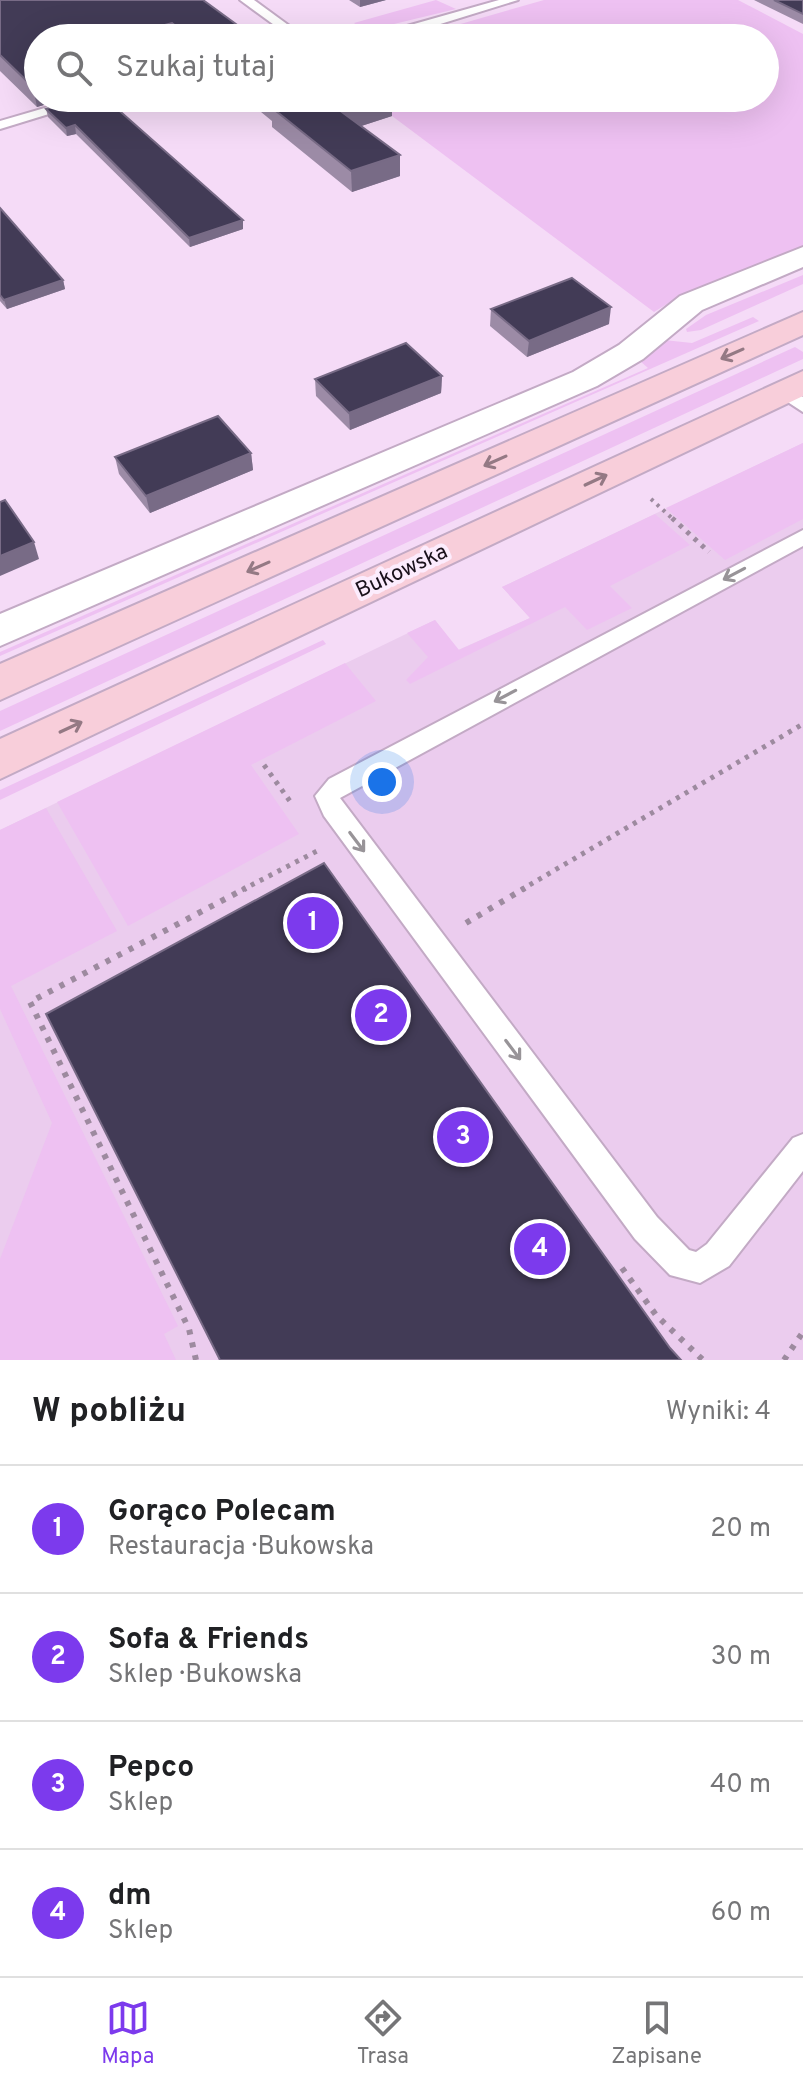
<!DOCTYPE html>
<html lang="pl">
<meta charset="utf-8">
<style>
:root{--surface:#fff;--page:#f2f2f2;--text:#202124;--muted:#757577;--line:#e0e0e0;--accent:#7c3aed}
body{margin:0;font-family:Overpass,sans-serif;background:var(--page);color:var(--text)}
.you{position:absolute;left:382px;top:782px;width:28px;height:28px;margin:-20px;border:6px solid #fff;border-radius:50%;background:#1a73e8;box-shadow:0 0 0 12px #1a73e833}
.badge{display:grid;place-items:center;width:52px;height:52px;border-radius:50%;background:var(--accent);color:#fff;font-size:26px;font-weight:700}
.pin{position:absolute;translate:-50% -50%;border:4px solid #fff;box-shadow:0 2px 8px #0006}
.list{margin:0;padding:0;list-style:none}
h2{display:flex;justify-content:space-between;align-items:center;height:104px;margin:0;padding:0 32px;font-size:34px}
h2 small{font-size:26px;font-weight:400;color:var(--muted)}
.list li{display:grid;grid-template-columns:52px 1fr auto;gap:24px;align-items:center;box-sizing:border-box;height:128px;padding:0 32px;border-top:2px solid var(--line)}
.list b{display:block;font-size:30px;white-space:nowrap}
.list p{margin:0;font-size:26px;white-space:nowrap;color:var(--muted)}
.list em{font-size:26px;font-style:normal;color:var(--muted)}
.icon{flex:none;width:44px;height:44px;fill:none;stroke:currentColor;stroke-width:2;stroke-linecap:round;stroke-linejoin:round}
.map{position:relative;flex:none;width:803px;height:1360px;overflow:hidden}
.search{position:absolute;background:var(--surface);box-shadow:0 8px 32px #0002;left:24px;right:24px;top:24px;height:88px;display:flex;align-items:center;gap:20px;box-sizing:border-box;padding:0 28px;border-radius:44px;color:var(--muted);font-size:30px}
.sheet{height:616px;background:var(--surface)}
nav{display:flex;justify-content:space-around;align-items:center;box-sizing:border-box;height:112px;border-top:2px solid var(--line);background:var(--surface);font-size:22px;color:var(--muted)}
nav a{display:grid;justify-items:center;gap:4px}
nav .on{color:var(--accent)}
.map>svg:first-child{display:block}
.built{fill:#ebccee}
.green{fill:#eec1f2}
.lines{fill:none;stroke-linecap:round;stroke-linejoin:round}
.service-casing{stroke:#c3aac5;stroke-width:4}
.minor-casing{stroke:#c3aac5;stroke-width:4}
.secondary-casing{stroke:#c3aac5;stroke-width:4}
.path-far2{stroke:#9d8a9f;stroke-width:4;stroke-dasharray:3 5;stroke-linecap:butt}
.path-far1{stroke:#9d8a9f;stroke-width:5;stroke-dasharray:4 6;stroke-linecap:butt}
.path{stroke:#9d8a9f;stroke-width:6;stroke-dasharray:5 8;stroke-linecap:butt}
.service{fill:#fff;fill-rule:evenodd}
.minor{fill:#fff;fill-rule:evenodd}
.secondary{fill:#f8ceda;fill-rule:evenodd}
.wall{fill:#9c8ba6}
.shaded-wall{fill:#786b86}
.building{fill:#423b56;stroke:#786b86;stroke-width:2}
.oneway{stroke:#947984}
.oneway2{stroke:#989498}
.labels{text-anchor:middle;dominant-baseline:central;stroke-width:8;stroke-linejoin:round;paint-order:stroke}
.street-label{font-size:22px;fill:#1a111b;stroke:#fcecfd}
</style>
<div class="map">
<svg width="803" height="1360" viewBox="0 0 803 1360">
<rect width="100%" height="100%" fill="#f5dbf7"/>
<path class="built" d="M 803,443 L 803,1360 L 0,1360 L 0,830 L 435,620 L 458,650 L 530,618 L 502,587 Z"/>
<g class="green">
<path d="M 436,0 L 456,9 L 365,31 L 354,23 Z"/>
<path d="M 544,0 L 738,0 L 803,34 L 803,247 L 680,296 L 654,312 L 368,98 L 765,98 L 765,38 L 412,38 Z"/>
<path d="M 803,275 L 803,284 L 701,330 L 687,332 L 686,329 L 706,315 Z"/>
<path d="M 753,317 L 759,321 L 0,656 L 0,652 L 648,368 L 640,361 L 664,340 L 692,343 Z"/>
<path d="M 795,347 L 803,352 L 803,359 L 0,731 L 0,711 Z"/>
<path d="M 803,443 L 803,519 L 725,560 L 666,508 Z"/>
<path d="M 655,514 L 690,545 L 610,586 L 632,608 L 587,630 L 565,607 L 410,684 L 406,680 L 428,657 L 407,633 L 435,620 L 459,650 L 530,618 L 502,587 Z"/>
<path d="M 323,640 L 326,644 L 0,800 L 0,790 Z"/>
<path d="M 345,663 L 376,701 L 251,765 L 299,834 L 128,926 L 57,802 Z"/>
<path d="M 46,808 L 117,931 L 11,986 L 178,1326 L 164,1334 L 176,1360 L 0,1360 L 0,1259 L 52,1123 L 0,1009 L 0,830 Z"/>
</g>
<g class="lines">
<defs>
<g id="service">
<path d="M 240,0 L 254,0 L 306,38 L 292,38 Z"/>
<path d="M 499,0 L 518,0 L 408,34 L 353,38 L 407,26 Z"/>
<path d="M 79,98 L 101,98 L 0,129 L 0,121 Z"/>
<path d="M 783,385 L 803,397 L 803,412 L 777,395 L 774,391 L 777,387 Z"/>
<path d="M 803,530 L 803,546 L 340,798 L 657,1217 L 689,1250 L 696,1252 L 707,1244 L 793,1138 L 803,1134 L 803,1171 L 729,1266 L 700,1283 L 670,1275 L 635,1239 L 324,816 L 315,796 L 329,779 Z"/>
</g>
<path id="minor" d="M 803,247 L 803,267 L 702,310 L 643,359 L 597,386 L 0,646 L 0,614 L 573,372 L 619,345 L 680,296 Z"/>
<g id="secondary">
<path d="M 803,312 L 803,335 L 0,700 L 0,664 Z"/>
<path d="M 803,371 L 803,396 L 0,779 L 0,739 Z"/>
</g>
</defs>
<use href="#service" class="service-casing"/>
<use href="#minor" class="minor-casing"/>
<use href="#secondary" class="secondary-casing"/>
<path class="path-far2" d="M 651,499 L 674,520"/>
<g class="path-far1">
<path d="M 672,518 L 709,552"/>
<path d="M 264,765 L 292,804"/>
<path d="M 242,890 L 319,850"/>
<path d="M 521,890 L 803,724"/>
</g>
<g class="path">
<path d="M 466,923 L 525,888"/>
<path d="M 622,1268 L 656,1315 L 703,1360"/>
<path d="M 196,1360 L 189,1329 L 30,1002 L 246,888"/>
<path d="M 784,1360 L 803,1332"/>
</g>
<use href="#service" class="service"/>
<use href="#minor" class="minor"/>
<use href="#secondary" class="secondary"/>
</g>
<g class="wall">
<path d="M 0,0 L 203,0 L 255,38 L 38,38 L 38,98 L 68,98 L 37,107 L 0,71 Z"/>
<path d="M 349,0 L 386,0 L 360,7 Z"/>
<path d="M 754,0 L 803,0 L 803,24 Z"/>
<path d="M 244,98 L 392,98 L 392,116 L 361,126 L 400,176 L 352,192 L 272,127 L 272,121 Z"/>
<path d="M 46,109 L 243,220 L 243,229 L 190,247 L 76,134 L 67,136 L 48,117 Z"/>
<path d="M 0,208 L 63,280 L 65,289 L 7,309 L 0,301 Z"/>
<path d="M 491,309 L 609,324 L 527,357 L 490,326 Z"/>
<path d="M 442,376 L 441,393 L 350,430 L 316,396 L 315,379 Z"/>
<path d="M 251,453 L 253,470 L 150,513 L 119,474 L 115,457 Z"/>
</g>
<g class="shaded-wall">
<path d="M 360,0 L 386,0 L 360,7 Z"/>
<path d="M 172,23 L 174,38 L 115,38 Z"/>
<path d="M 38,85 L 38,98 L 68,98 L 37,107 L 33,87 Z"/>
<path d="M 386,98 L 392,98 L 392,116 L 343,132 L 342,112 Z"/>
<path d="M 75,125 L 76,134 L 67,136 L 66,128 Z"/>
<path d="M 400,155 L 400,176 L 352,192 L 351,171 Z"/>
<path d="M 243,220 L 243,229 L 190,247 L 189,238 Z"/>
<path d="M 63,280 L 65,289 L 7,309 L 4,300 Z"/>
<path d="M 611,307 L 609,324 L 527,357 L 529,341 Z"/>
<path d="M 442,376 L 441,393 L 350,430 L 349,413 Z"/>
<path d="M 251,453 L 253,470 L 150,513 L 146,496 Z"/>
<path d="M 34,542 L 39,559 L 0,576 L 0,556 Z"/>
</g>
<g class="building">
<path d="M 0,0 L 203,0 L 255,38 L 191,38 L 172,23 L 115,38 L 38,38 L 38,85 L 33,87 L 0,55 Z"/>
<path d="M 774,0 L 803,0 L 803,14 Z"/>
<path d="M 309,35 L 313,38 L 299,38 Z"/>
<path d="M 82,98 L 105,98 L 243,220 L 189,238 L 75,125 L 66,128 L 46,109 Z"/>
<path d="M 267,98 L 386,98 L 342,112 L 400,155 L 351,171 L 271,107 L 276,105 Z"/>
<path d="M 0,208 L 63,280 L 4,300 L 0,295 Z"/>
<path d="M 572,278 L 611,307 L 529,341 L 491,309 Z"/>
<path d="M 406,343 L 442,376 L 349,413 L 315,379 Z"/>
<path d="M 218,416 L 251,453 L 146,496 L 115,457 Z"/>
<path d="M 5,500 L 34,542 L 0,556 L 0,502 Z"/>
<path d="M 324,863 L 670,1348 L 681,1360 L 220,1360 L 46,1014 Z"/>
</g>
<defs><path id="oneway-shaft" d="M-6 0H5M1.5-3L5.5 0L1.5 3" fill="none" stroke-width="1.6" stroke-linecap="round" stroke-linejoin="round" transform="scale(2)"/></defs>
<g class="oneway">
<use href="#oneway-shaft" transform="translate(732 354) rotate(156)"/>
<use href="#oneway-shaft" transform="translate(495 461) rotate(156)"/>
<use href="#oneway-shaft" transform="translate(596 480) rotate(-25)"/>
<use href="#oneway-shaft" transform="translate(258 567) rotate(156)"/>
<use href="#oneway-shaft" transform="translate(71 727) rotate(-25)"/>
</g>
<g class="oneway2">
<use href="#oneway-shaft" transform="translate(734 574) rotate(152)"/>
<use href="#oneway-shaft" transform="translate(505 696) rotate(152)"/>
<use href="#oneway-shaft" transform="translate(357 842) rotate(53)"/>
<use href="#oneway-shaft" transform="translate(513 1050) rotate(53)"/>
</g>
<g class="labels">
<g class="street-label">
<text transform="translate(402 572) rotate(-25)">Bukowska</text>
</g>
</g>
</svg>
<div class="you"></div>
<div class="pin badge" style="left:313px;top:923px">1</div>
<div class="pin badge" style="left:381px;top:1015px">2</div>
<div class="pin badge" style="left:463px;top:1137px">3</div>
<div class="pin badge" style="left:540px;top:1249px">4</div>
<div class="search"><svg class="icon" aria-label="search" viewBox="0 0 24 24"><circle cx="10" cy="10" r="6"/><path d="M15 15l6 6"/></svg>Szukaj tutaj</div>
</div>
<section class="sheet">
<h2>W pobliżu<small>Wyniki: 4</small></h2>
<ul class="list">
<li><span class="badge">1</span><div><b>Gorąco Polecam</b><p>Restauracja · Bukowska</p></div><em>20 m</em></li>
<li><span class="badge">2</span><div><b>Sofa &amp; Friends</b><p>Sklep · Bukowska</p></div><em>30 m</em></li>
<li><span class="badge">3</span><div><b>Pepco</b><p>Sklep</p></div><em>40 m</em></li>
<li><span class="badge">4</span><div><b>dm</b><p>Sklep</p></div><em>60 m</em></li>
</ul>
</section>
<nav>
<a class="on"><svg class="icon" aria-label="map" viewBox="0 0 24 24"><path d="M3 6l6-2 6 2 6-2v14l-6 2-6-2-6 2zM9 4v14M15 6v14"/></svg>Mapa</a>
<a><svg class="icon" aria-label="directions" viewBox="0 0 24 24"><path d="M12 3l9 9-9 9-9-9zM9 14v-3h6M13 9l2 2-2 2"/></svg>Trasa</a>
<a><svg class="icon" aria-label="saved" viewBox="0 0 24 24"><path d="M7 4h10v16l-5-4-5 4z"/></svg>Zapisane</a>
</nav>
